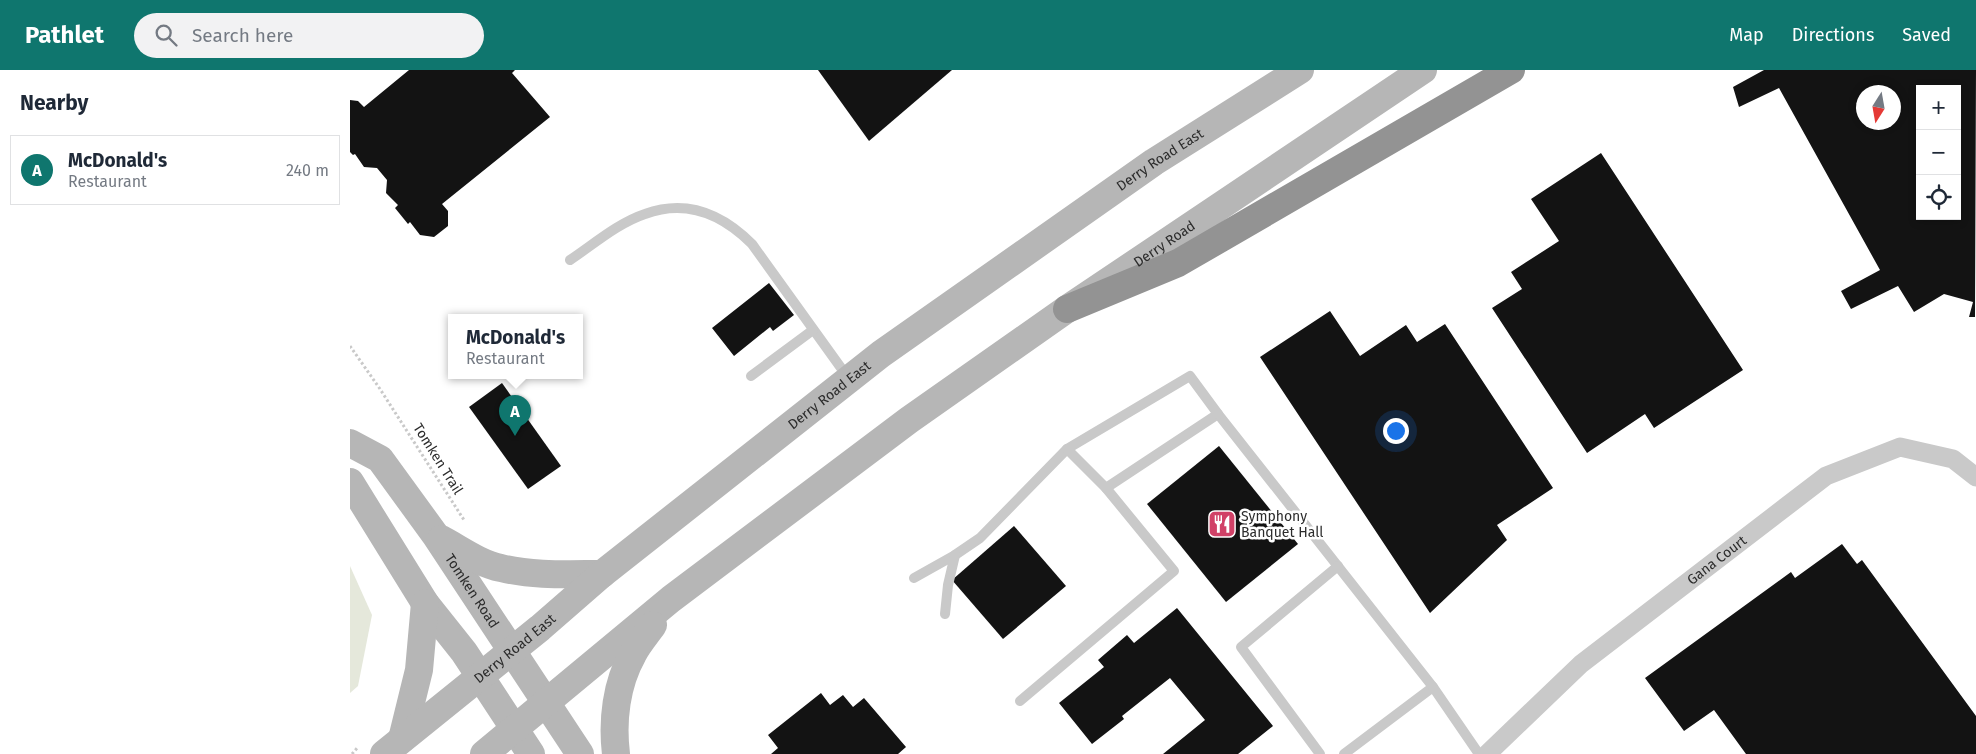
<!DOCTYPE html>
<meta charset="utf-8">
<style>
:root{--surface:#fff;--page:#f2f2f3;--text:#1f2937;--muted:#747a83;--line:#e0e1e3;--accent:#0f766e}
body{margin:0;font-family:"Fira Sans",sans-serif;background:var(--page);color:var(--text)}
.controls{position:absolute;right:15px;top:15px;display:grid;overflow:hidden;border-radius:0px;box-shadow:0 2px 8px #0003}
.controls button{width:45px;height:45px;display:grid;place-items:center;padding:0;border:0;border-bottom:1px solid var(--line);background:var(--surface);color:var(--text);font:25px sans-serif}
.compass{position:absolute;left:1506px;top:15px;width:45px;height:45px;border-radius:50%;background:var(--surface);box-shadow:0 2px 8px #0003;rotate:191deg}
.you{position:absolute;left:1045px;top:360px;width:18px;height:18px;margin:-12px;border:4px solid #fff;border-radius:50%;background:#1a73e8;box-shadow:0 0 0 8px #1a73e833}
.badge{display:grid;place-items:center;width:32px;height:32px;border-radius:50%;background:var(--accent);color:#fff;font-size:16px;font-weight:700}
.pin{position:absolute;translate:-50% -41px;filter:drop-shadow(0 1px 2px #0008)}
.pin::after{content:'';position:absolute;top:26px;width:18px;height:15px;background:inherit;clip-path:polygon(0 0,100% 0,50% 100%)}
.popup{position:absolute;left:98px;top:244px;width:135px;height:65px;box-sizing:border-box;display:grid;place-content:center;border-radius:0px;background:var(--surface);filter:drop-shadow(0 1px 4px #0005);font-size:16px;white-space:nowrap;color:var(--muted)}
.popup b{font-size:19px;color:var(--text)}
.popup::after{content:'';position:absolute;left:50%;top:100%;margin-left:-10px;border:10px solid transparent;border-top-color:var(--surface)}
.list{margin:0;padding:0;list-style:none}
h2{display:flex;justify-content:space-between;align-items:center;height:65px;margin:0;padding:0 20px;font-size:21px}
h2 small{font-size:16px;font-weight:400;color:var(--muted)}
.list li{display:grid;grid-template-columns:32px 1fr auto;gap:15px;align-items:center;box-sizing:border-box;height:70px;margin:0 10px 10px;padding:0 10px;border:1px solid var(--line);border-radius:0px}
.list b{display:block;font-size:19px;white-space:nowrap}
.list p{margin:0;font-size:16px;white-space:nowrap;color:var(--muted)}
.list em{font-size:16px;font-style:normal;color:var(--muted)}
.icon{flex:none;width:28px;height:28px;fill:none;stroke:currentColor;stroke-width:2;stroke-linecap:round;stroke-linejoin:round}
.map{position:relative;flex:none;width:1626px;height:684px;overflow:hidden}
header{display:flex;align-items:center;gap:30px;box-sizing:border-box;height:70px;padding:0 25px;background:var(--accent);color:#fff}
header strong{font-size:24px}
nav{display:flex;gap:28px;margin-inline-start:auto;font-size:18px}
.search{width:350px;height:45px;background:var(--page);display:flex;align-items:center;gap:12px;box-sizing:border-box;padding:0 18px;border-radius:28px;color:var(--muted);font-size:19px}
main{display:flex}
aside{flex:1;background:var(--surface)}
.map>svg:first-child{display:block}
.green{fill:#e5e8db}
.building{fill:#131313;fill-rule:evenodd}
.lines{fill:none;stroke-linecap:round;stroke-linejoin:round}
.path{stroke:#c9c9c9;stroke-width:3;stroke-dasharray:2.5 2.5;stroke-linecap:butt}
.lane{stroke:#c9c9c9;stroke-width:10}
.street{stroke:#c9c9c9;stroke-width:19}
.secondary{stroke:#b6b6b6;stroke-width:28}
.highway{stroke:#939393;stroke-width:28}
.labels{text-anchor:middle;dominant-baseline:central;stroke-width:5;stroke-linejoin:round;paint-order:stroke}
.street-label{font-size:14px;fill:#2c2c2c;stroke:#fff}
.poi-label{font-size:14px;fill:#2c2c2c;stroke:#fff;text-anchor:start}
</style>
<header>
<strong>Pathlet</strong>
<div class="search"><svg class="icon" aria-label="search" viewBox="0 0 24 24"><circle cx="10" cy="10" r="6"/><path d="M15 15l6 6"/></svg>Search here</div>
<nav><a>Map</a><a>Directions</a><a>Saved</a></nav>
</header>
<main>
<aside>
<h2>Nearby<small></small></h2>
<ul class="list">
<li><span class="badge">A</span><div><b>McDonald's</b><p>Restaurant</p></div><em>240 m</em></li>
</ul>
</aside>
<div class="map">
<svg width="1626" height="684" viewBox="0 0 1626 684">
<rect width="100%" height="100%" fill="#fff"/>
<path class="green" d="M 0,496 L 22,545 L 8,616 L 0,623 Z"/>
<g class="building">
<path d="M 59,0 L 165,0 L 162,3 L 200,47 L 92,134 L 98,141 L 98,156 L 84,167 L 70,165 L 60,152 L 58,154 L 45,138 L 48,135 L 36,123 L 37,110 L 27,98 L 14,97 L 5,84 L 3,85 L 0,82 L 0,30 L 8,31 L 14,37 Z"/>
<path d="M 468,0 L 602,0 L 519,71 Z"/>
<path d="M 1414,0 L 1626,0 L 1625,247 L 1619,247 L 1623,232 L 1594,224 L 1564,242 L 1548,216 L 1501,239 L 1491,221 L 1530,200 L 1429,18 L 1389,37 L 1383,17 ZM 1570,19 L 1607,19 L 1607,146 L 1570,146 ZM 1514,22 L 1544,22 L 1544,52 L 1514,52 Z"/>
<path d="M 1251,83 L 1393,300 L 1304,358 L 1295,344 L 1237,383 L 1142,238 L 1172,219 L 1161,202 L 1209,171 L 1181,129 Z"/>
<path d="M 419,213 L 444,245 L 423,261 L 420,257 L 384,286 L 362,258 Z"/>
<path d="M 980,241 L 1010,286 L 1056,255 L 1067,272 L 1095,254 L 1203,418 L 1147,455 L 1157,470 L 1080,543 L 910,287 Z"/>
<path d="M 152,313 L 211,396 L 178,419 L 119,337 Z"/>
<path d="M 869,376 L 948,474 L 876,532 L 797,434 Z"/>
<path d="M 664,456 L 716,516 L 653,569 L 602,510 Z"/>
<path d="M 1492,474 L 1507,494 L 1512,490 L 1626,646 L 1626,684 L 1396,684 L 1364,640 L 1334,661 L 1295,608 L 1441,502 L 1445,508 Z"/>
<path d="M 827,538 L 923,656 L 888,684 L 813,684 L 855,650 L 820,608 L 772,646 L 774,649 L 742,674 L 709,633 L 754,597 L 748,590 L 777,565 L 784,573 Z"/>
<path d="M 471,623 L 480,635 L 493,625 L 503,637 L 514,628 L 556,677 L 548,684 L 421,684 L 428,678 L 418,665 Z"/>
</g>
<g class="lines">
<g class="path">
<path d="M 0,276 L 30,319 L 114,450"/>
<path d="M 2,684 L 8,677"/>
</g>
<g class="lane">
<path d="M 220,190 C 244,174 268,153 295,144 C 336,129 372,144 402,174 L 499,309"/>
<path d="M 401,306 L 463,260"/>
<path d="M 756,418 L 868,344 L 1083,617 L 994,684"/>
<path d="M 564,508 L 605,485 L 630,468 L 717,379 L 840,306 L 868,344"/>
<path d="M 595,544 L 598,515 L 605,485"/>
<path d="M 1083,617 L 1129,684"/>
<path d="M 670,631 L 824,501 L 756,418 L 717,379"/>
<path d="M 970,684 L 891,577 L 988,496"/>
</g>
<path class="street" id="s1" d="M 1137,684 L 1231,594 L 1476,406 L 1550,377 L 1603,389 L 1626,407"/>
<g class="secondary">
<path id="s2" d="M 0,373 L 30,389 L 86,466 L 230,684"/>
<path d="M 0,412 L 75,533 L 114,582 L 181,684"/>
<path d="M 91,469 C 110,479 130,494 151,498 C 183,506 219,504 252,504"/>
<path d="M 52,669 L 69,600 L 75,533"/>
<path id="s3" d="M 34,684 L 190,558 L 252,504 L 531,284 L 804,92 L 950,0"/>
<path id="s4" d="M 134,684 L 321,529 L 559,350 L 717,239 L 1073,0"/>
<path d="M 266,684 C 262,651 266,614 283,584 C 288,574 296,565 303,555"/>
</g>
<path class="highway" d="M 717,239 L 828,193 L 1161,0"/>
</g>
<defs>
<symbol id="restaurant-square" viewBox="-11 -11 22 22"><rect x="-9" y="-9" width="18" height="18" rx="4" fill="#d14167" stroke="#fff"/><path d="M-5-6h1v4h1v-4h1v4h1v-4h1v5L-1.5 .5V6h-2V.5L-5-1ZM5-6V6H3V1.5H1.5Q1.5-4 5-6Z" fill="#fff"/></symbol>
</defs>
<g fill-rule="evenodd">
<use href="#restaurant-square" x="856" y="438" width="32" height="32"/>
</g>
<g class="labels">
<g class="street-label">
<text stroke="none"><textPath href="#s3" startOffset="978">Derry Road East</textPath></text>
<text stroke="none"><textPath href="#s4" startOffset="851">Derry Road</textPath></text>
<text stroke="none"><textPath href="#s3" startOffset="572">Derry Road East</textPath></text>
<text transform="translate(88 389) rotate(58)">Tomken Trail</text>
<text stroke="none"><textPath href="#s1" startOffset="301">Gana Court</textPath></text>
<text stroke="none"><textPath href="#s2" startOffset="195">Tomken Road</textPath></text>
<text stroke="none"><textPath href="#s3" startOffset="168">Derry Road East</textPath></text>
</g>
<g class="poi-label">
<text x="891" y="446">Symphony<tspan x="891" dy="16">Banquet Hall</tspan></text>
</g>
</g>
</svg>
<div class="controls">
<button>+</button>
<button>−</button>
<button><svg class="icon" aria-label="locate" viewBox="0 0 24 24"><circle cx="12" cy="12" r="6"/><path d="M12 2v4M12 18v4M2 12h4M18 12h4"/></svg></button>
</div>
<svg class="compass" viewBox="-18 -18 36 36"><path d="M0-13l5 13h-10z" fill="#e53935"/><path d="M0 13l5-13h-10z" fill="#747a83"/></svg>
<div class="you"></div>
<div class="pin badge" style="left:165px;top:366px">A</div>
<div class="popup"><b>McDonald's</b>Restaurant</div>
</div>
</main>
